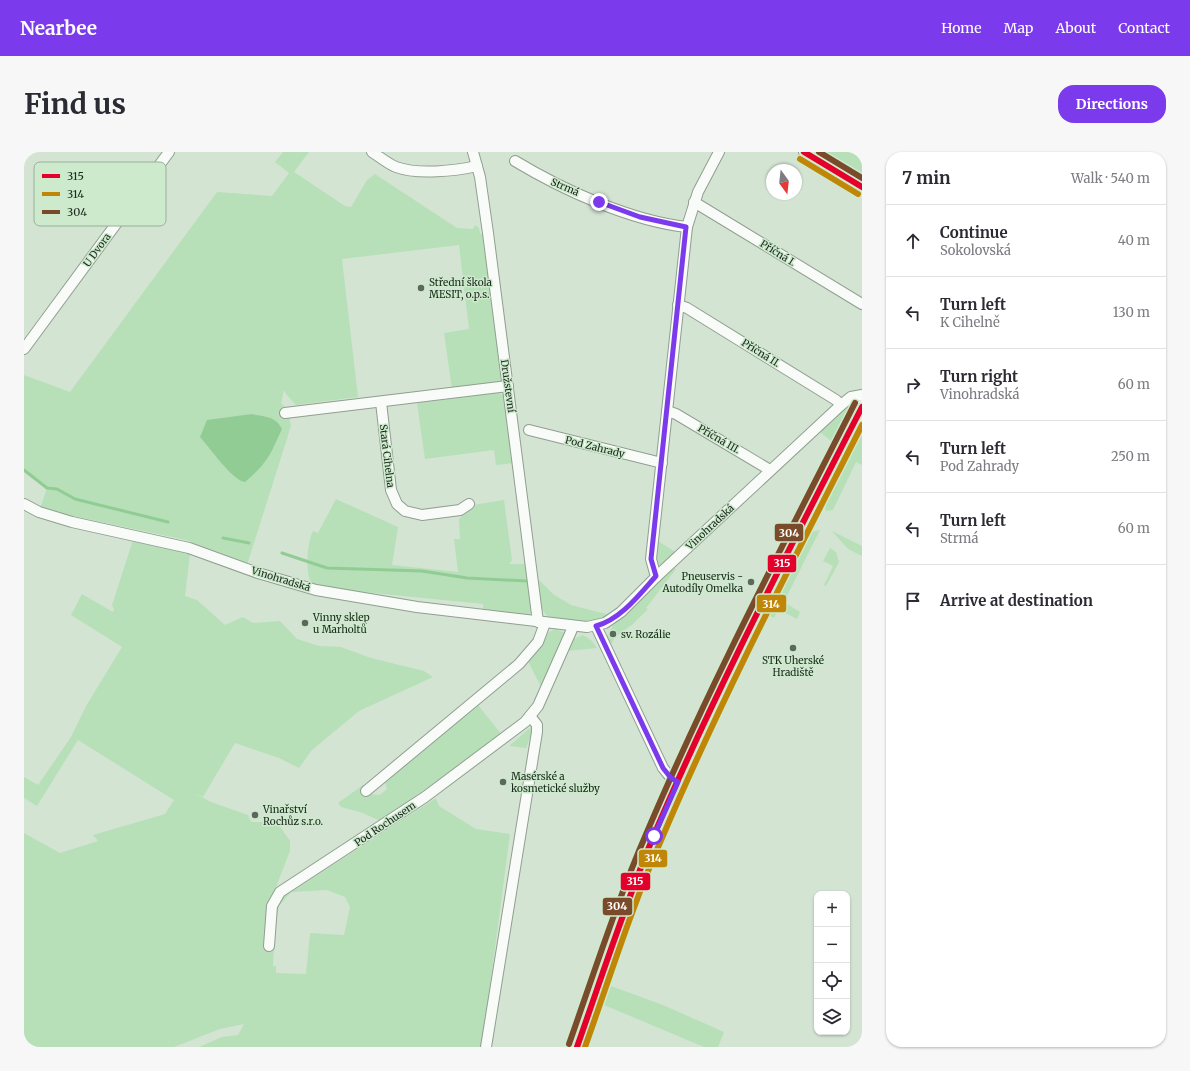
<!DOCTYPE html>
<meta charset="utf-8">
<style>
:root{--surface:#fff;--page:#f7f7f7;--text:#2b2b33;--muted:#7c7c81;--line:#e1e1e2;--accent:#7c3aed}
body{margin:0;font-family:Merriweather,serif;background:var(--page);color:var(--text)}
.controls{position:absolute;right:12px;bottom:12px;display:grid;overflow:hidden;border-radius:8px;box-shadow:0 1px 3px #0004}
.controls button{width:36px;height:36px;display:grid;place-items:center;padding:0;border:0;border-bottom:1px solid var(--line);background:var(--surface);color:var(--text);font:20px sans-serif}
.compass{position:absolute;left:742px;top:12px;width:36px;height:36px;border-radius:50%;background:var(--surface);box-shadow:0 1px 3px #0004;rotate:165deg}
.stop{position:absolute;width:12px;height:12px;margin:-9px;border:3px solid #7c3aed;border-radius:50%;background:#fff}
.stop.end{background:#7c3aed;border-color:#fff;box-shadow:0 1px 4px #0008}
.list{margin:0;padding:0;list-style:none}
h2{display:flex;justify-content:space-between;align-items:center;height:52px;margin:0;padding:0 16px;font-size:17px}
h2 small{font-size:13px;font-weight:400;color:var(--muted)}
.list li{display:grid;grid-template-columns:26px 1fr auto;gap:12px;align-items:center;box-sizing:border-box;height:72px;padding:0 16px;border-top:1px solid var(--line)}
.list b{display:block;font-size:15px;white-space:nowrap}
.list p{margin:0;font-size:13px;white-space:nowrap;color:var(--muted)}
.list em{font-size:13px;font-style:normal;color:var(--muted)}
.icon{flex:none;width:22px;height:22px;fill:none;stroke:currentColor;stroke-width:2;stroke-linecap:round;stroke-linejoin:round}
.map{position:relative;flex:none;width:838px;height:895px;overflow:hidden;border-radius:16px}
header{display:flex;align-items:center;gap:24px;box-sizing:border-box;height:56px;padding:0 20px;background:var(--accent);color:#fff}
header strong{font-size:19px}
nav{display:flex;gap:22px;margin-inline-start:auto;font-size:14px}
.intro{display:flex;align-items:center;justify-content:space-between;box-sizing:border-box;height:96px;padding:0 24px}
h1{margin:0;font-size:28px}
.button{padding:10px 18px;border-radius:16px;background:var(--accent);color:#fff;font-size:14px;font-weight:700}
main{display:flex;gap:24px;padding:0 24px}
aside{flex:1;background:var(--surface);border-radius:16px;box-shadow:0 1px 3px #0004}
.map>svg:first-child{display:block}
.green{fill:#b7e0b8;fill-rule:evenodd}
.water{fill:#92cc95}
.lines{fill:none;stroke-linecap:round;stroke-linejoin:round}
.stream{stroke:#92cc95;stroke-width:3}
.minor-casing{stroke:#919e91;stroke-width:12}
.secondary-casing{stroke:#919e91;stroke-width:16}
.minor{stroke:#f8fbf8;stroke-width:10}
.secondary{stroke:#edf3ed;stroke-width:14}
.bus-1-casing{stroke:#cdeacd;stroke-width:9}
.bus-2-casing{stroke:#cdeacd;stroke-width:9}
.bus-3-casing{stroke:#cdeacd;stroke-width:9}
.bus-1{stroke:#e4002b;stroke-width:6}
.bus-2{stroke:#c08607;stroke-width:6}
.bus-3{stroke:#7a4b2a;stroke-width:6}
.route{stroke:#7c3aed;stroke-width:5}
.poi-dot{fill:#5b685c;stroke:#cdeacd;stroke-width:1.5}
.labels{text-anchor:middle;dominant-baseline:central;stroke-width:3;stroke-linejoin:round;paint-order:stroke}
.street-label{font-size:10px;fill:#1b261c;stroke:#cdeacd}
.poi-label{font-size:10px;fill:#1b261c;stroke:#cdeacd;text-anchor:start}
.key{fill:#cdeacd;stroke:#98af98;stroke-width:1}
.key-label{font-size:11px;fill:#1b261c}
.line-badge{stroke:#cdeacd;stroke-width:1.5}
.badge-label{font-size:11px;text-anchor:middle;font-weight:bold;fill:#fff}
</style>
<header>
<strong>Nearbee</strong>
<nav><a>Home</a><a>Map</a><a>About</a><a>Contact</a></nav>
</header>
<div class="intro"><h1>Find us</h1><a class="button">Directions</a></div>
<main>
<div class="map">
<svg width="838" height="895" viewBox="0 0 838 895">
<rect width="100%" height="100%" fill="#d3e4d3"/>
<g class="green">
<path d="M 259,0 L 285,0 L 270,20 L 321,54 L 327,55 L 343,28 L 351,22 L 433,76 L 449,77 L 451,73 L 455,76 L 456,82 L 461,82 L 474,174 L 471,175 L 477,230 L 474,232 L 428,237 L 420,181 L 445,177 L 435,93 L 318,107 L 334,245 L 272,253 L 262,242 L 260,238 L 257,251 L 264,258 L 267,274 L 223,413 L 162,388 L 16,357 L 23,336 L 0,318 L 0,223 L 46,240 L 193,40 L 248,44 L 265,21 L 251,10 Z"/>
<path d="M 796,0 L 838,0 L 838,26 L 834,23 Z"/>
<path d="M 474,241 L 483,245 L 485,265 L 482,265 L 488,310 L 491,309 L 491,311 L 472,313 L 470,298 L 401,307 L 393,251 Z"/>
<path d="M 825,252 L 830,254 L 830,259 L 811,292 L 796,280 Z"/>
<path d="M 838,282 L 838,313 L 832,310 L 809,358 L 802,359 L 801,353 Z"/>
<path d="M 312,347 L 374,375 L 368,413 L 434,420 L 430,387 L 436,387 L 435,367 L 449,353 L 480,348 L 488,408 L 485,412 L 503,412 L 508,459 L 505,463 L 500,464 L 459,457 L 459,452 L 329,439 L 287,431 C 281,418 283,392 289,379 L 294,381 Z"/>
<path d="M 796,378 L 760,450 L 776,460 L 773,467 L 754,457 L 750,466 L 744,463 L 787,380 Z"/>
<path d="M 808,379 L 838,394 L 838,404 L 824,397 Z"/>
<path d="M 109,388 L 120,389 L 166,402 L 161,444 L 173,448 L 201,473 L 219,465 L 229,471 L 256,469 L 273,487 L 295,494 L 317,495 L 347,506 L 400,519 L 409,525 L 335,559 L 288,598 L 275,616 L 255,606 L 211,591 L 179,645 L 170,641 L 187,650 L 224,663 L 227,670 L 253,670 L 266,689 L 266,699 L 252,735 L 267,740 L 412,646 L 415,654 L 452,677 L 486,682 L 458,895 L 175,895 L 198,885 L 214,883 L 220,872 L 196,877 L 150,895 L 0,895 L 0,681 L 36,701 L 74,689 L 69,683 L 141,662 L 150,648 L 54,588 L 13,654 L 0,646 L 0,625 L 14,633 L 47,585 L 62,554 L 98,495 L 47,463 L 58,442 L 89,460 L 90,457 L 88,453 ZM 303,738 L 321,745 L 326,755 L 320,783 L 286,781 L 282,822 L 252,821 L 252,814 L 249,814 L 251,774 L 255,754 L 267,740 Z"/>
<path d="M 634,389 L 653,401 L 638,413 L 635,412 L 632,407 Z"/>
<path d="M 806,396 L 812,400 L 815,410 L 802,434 L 800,433 L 809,414 L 799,409 Z"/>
<path d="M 650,416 L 652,417 L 622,456 L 624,457 L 609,472 L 590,486 L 588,492 L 587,490 L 584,490 L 583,484 L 591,470 Z"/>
<path d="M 515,428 L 529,442 L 547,453 L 586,463 C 571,472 545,472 528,466 C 523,465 520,460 517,456 Z"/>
<path d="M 531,477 L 542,481 L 517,535 L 504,509 C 511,499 519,481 531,477 Z"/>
<path d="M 559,483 L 568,489 L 573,496 L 543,499 L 549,487 Z"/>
<path d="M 454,553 L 478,583 L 356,669 L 339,661 L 317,655 L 314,651 L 339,633 L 346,642 L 356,643 L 363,637 L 360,626 Z"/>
<path d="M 507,575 L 509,577 L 502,596 L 485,594 Z"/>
<path d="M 587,834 L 639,853 L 700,880 L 694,895 L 680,895 L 580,853 Z"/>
</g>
<path class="water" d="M 228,262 C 241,265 252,264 258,277 C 245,305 245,309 221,330 C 209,329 185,295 176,285 L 183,268 Z"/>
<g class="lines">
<g class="stream">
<path d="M 0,318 L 23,336 L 33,337 L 51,347 L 144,370"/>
<path d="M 199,386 L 225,391"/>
<path d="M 258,401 L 303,416 L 398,419 L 443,426 L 503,429"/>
</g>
<defs>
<g id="minor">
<path d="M 348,0 C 356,5 364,12 372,15 C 394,23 431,19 453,14"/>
<path d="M 449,0 L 456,25 L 464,81 L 514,470"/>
<path d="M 780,0 L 838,35"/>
<path d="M 491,9 C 539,38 607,69 663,75"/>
<path d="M 670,50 L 838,152"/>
<path d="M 654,153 L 663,156 L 812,248 L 817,253"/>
<path d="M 0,197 L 145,0"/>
<path d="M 357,250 L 367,338 L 373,352 L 381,359 L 398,363 L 436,358 L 445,352"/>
<path d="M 643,259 L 652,262 L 746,318"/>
<path d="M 261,261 L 484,234"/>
<path d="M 505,278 L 638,311"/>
<path d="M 0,352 L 15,360 L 48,370 L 165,396 L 234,421 L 292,438 L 393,455 L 563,475 L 581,471 L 597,460 L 632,425 L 817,253 L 827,245 L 838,243"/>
<path d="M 632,425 L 627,407 L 663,75 L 674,40 L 695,0"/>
<path d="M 572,474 L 639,616 L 647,626 L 654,630"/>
<path d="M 342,639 L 495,512 L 514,490 L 521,471"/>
<path d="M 245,794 L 248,754 L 256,740 L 401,645 L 501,570 L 514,554 L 549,475"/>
<path d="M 462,895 L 513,580 L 513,573 L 506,564"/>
</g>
<path id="secondary" d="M 553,895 C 578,824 601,752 630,683 C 693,537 766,397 838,255"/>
</defs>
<use href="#minor" class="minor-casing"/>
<use href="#secondary" class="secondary-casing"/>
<use href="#minor" class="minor"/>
<use href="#secondary" class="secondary"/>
<defs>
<g id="bus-1">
<path d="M 780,0 L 838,35"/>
<path d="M 553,895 C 578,824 601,752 630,683 C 692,537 766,396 838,255"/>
</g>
<g id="bus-2">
<path d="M 776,7 L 834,42"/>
<path d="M 561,895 C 586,825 608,754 638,686 C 698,545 769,409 838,273"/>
</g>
<g id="bus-3">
<path d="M 795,0 L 838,26"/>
<path d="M 545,892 C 570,821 593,749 623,680 C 685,534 759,393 831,251"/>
</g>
</defs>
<use href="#bus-1" class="bus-1-casing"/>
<use href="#bus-2" class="bus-2-casing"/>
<use href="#bus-3" class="bus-3-casing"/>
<use href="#bus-1" class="bus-1"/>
<use href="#bus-2" class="bus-2"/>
<use href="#bus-3" class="bus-3"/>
</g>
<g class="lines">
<path class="route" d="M 575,50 L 616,65 L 662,75 L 627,407 L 632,424 C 615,443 597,467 572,474 L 639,616 L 647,626 L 654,630 L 630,684"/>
</g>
<g class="poi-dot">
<circle cx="397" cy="136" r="4"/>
<circle cx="727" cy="430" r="4"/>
<circle cx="281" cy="471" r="4"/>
<circle cx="589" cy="482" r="4"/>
<circle cx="769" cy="496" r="4"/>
<circle cx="479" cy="630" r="4"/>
<circle cx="231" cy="663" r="4"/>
</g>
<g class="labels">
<g class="street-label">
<text transform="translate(541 35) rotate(23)">Strmá</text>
<text transform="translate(73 98) rotate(-54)">U Dvora</text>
<text transform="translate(754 101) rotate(32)">Příčná I.</text>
<text transform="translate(737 201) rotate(32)">Příčná II.</text>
<text transform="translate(484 234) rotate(82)">Družstevní</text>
<text transform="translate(695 287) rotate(30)">Příčná III.</text>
<text transform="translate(571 295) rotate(14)">Pod Zahrady</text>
<text transform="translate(363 304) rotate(83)">Stará Cihelna</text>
<text transform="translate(686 375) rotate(-43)">Vinohradská</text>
<text transform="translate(257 427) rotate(17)">Vinohradská</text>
<text transform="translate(361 672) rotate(-34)">Pod Rochusem</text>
</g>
<g class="poi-label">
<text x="405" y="130">Střední škola<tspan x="405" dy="12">MESIT, o.p.s.</tspan></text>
<text x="719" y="424" text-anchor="end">Pneuservis -<tspan x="719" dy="12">Autodíly Omelka</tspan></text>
<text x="289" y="465">Vinny sklep<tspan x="289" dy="12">u Marholtů</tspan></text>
<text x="597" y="482">sv. Rozálie</text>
<text x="769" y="508" text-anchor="middle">STK Uherské<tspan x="769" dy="12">Hradiště</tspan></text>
<text x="487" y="624">Masérské a<tspan x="487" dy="12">kosmetické služby</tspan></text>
<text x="239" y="657">Vinařství<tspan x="239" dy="12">Rochůz s.r.o.</tspan></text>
</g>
</g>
<rect x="10" y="10" width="132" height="64" rx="6" class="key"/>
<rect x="18" y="22" width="18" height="4" fill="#e4002b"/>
<rect x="18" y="40" width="18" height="4" fill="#c08607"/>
<rect x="18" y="58" width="18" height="4" fill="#7a4b2a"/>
<g class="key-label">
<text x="43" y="28">315</text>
<text x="43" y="46">314</text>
<text x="43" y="64">304</text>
</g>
<g class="line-badge">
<rect x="750" y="371" width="30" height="19" rx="4" fill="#7a4b2a"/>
<rect x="743" y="402" width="30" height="19" rx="4" fill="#e4002b"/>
<rect x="732" y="442" width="31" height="19" rx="4" fill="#c08607"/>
<rect x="614" y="697" width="30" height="19" rx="4" fill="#c08607"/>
<rect x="596" y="720" width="31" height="19" rx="4" fill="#e4002b"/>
<rect x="578" y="745" width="31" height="19" rx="4" fill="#7a4b2a"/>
</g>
<g class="badge-label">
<text x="765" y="385">304</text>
<text x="758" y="415">315</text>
<text x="747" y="456">314</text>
<text x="629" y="710">314</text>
<text x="611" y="733">315</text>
<text x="593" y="758">304</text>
</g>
</svg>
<div class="controls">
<button>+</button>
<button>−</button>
<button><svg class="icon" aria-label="locate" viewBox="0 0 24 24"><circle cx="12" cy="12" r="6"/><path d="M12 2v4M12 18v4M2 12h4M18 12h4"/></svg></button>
<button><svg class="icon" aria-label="layers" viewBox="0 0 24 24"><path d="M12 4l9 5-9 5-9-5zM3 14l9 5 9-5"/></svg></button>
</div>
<svg class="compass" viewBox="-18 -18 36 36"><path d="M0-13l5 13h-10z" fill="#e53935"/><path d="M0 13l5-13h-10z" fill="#7c7c81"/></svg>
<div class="stop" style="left:630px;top:684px"></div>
<div class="stop end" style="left:575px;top:50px"></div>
</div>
<aside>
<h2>7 min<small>Walk · 540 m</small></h2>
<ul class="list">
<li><svg class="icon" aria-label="ahead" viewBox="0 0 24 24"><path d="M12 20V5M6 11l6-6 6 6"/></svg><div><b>Continue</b><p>Sokolovská</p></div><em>40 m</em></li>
<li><svg class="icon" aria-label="left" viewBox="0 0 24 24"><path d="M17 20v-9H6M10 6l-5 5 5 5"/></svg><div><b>Turn left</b><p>K Cihelně</p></div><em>130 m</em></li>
<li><svg class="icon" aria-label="right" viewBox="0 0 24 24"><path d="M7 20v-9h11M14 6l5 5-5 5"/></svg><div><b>Turn right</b><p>Vinohradská</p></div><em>60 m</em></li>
<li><svg class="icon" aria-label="left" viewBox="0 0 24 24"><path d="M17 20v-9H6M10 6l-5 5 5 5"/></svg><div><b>Turn left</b><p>Pod Zahrady</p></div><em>250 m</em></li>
<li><svg class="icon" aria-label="left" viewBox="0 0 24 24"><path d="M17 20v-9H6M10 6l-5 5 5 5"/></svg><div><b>Turn left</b><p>Strmá</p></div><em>60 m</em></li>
<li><svg class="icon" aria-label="arrive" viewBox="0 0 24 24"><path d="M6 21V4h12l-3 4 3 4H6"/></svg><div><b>Arrive at destination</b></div></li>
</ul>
</aside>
</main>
